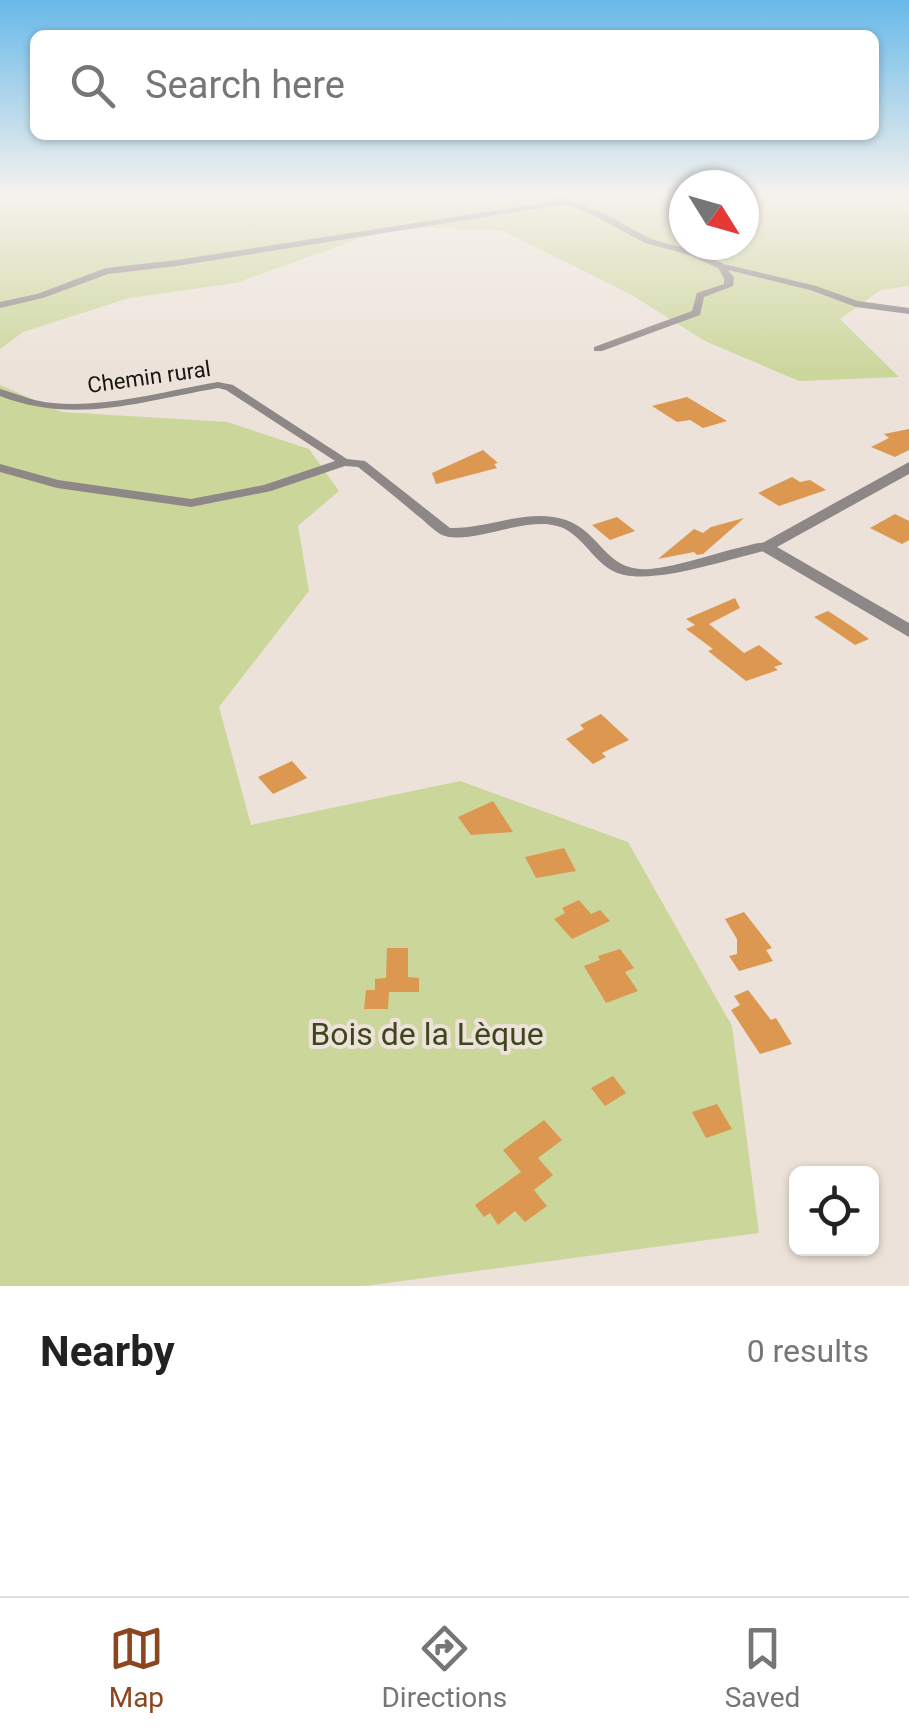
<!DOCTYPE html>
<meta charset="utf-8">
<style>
:root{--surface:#fff;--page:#f2f2f2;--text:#222;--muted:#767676;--line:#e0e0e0;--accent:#8b451f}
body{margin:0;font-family:Roboto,sans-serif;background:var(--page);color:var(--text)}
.controls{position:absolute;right:30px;bottom:30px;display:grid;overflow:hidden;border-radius:15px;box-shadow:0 2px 8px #0004}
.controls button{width:90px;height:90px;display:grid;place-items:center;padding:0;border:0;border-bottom:2px solid var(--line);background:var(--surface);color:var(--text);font:50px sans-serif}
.compass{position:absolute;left:669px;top:170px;width:90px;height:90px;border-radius:50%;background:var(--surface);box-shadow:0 2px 8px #0004;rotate:127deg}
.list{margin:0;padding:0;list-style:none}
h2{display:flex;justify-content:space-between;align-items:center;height:130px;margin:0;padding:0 40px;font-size:42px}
h2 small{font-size:32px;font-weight:400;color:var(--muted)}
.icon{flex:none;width:55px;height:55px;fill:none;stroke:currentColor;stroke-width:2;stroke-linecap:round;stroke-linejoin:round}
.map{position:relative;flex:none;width:909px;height:1286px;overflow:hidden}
.search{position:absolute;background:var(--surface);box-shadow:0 2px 8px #0004;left:30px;right:30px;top:30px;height:110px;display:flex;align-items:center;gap:25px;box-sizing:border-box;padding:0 35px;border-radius:15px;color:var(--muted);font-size:38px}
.sheet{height:310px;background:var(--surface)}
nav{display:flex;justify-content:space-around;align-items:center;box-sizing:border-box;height:140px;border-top:2px solid var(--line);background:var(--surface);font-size:28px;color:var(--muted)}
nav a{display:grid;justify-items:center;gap:5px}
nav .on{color:var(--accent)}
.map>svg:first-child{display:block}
.green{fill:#cbd69b}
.building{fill:#dc9750}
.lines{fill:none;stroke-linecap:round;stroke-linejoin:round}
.minor{fill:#8d8787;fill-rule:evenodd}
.tertiary{fill:#8d8787;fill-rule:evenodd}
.labels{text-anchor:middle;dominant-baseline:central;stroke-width:8;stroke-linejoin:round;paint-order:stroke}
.far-street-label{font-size:22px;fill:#171411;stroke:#ece2d9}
.near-park-label{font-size:32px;fill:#3f461e;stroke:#ece2d9}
</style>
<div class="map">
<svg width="909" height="1286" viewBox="0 0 909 1286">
<rect width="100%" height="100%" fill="#ece2d9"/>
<g class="green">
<path d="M 0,193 L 684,193 L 684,245 L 744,245 L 744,193 L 909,193 L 909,286 L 881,290 L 840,319 L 899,377 L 799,381 L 705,341 L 630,294 L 503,231 L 395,226 L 236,283 L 129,298 L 23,332 L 0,349 Z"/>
<path d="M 0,385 L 62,412 L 227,422 L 309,449 L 339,491 L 298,526 L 309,591 L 219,707 L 251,825 L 460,781 L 628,842 L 732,1026 L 759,1233 L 365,1286 L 0,1286 Z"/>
</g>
<g class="building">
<path d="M 687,397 L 727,421 L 703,428 L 690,420 L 677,422 L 652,406 Z"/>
<path d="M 909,429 L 909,450 L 895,457 L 871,447 L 889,438 L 884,434 Z"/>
<path d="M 483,450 L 498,463 L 494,464 L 497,468 L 436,484 L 432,473 Z"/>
<path d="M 792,477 L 800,482 L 810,480 L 826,490 L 779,506 L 758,493 Z"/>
<path d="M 895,514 L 909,521 L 909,540 L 902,544 L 870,528 Z"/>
<path d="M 617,517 L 635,531 L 610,540 L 592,525 Z"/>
<path d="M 744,518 L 703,554 L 697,555 L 694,552 L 658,559 L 694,529 L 703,533 L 711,527 Z"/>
<path d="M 735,598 L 740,608 L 709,624 L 744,653 L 759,645 L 783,664 L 774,667 L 778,670 L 746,681 L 708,651 L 713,649 L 686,629 L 695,625 L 686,619 Z"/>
<path d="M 828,611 L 854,628 L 869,639 L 855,645 L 814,617 Z"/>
<path d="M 601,714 L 629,740 L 602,753 L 606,757 L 593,764 L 566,739 L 584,729 L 580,725 Z"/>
<path d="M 292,761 L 307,778 L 273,794 L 258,777 Z"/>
<path d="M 493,801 L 513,832 L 471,835 L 458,817 Z"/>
<path d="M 564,848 L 576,871 L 536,878 L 525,857 Z"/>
<path d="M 579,900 L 591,914 L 600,910 L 610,921 L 572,939 L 554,919 L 565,913 L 562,908 Z"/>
<path d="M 744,912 L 772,948 L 766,950 L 773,961 L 739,971 L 729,956 L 737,954 L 737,939 L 725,919 Z"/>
<path d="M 387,948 L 408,948 L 408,977 L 419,978 L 419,992 L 389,992 L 388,1009 L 364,1009 L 366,990 L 375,990 L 375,979 L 386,978 Z"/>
<path d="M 620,949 L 634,968 L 625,972 L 638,991 L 606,1003 L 584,966 L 600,960 L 598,956 Z"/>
<path d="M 748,990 L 771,1020 L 776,1018 L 792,1044 L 760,1054 L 731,1010 L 740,1005 L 734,996 Z"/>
<path d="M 613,1076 L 626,1093 L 605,1106 L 591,1088 Z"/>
<path d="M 717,1104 L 732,1129 L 706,1138 L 692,1112 Z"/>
<path d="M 544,1120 L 562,1140 L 538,1158 L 553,1175 L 534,1190 L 547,1206 L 525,1222 L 515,1211 L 498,1225 L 490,1213 L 484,1217 L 475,1205 L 521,1172 L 503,1150 Z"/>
</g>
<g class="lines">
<g class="minor">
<path d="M 540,193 L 551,193 L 601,212 L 651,239 L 695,251 L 724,264 L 816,286 L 858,301 L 909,308 L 909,314 L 856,307 L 810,290 L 728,270 L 734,278 L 733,286 L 704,297 L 700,315 L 602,351 L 594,351 L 594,347 L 692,311 L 697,293 L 724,284 L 724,278 L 718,268 L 689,255 L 645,243 L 595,216 L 566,204 L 177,266 L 108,274 L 43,298 L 0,308 L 0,302 L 37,294 L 106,268 L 177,260 L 557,201 Z"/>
<path d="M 218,382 L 233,385 L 347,459 L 365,461 L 450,528 C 488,529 529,507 566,520 C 601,532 606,573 650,569 C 681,566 711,554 742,547 C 748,546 758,542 765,543 C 767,544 769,546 771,547 L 769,550 C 730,558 644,590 611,570 C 591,558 580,532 557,526 C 526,516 468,546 442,535 C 434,531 425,521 418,516 C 398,499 378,483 358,467 L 345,466 L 271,491 L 191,507 L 57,488 L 0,472 L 0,464 L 58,480 L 191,499 L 264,485 L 335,461 L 226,390 L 218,388 C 143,401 74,425 0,396 L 0,389 C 18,394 34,402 53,403 C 108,408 164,391 218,382 Z"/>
</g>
<path class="tertiary" d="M 909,462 L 909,474 L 777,547 L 909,623 L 909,637 L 755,547 Z"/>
</g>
<linearGradient id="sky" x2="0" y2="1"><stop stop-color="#68b9e9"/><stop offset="0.52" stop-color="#f6f2ee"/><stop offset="1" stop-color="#f6f2ee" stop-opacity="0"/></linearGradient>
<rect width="909" height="373" fill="url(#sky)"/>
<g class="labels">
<g class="far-street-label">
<text transform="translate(149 377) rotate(-8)">Chemin rural</text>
</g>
<g class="near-park-label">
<text x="427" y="1034">Bois de la Lèque</text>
</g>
</g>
</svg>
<div class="controls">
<button><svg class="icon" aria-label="locate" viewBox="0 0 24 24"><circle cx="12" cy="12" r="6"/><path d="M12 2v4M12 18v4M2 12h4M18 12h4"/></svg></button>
</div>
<svg class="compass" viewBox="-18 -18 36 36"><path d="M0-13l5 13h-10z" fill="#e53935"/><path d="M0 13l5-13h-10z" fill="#767676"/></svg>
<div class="search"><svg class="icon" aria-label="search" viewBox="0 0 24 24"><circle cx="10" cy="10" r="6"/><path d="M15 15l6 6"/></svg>Search here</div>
</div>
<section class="sheet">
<h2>Nearby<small>0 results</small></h2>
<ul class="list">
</ul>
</section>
<nav>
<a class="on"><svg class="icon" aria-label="map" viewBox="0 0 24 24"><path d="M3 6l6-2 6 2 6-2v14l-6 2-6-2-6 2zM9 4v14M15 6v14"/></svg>Map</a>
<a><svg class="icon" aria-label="directions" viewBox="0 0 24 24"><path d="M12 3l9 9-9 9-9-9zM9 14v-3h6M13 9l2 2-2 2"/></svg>Directions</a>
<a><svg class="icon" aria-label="saved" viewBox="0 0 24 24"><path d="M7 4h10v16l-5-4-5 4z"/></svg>Saved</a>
</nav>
